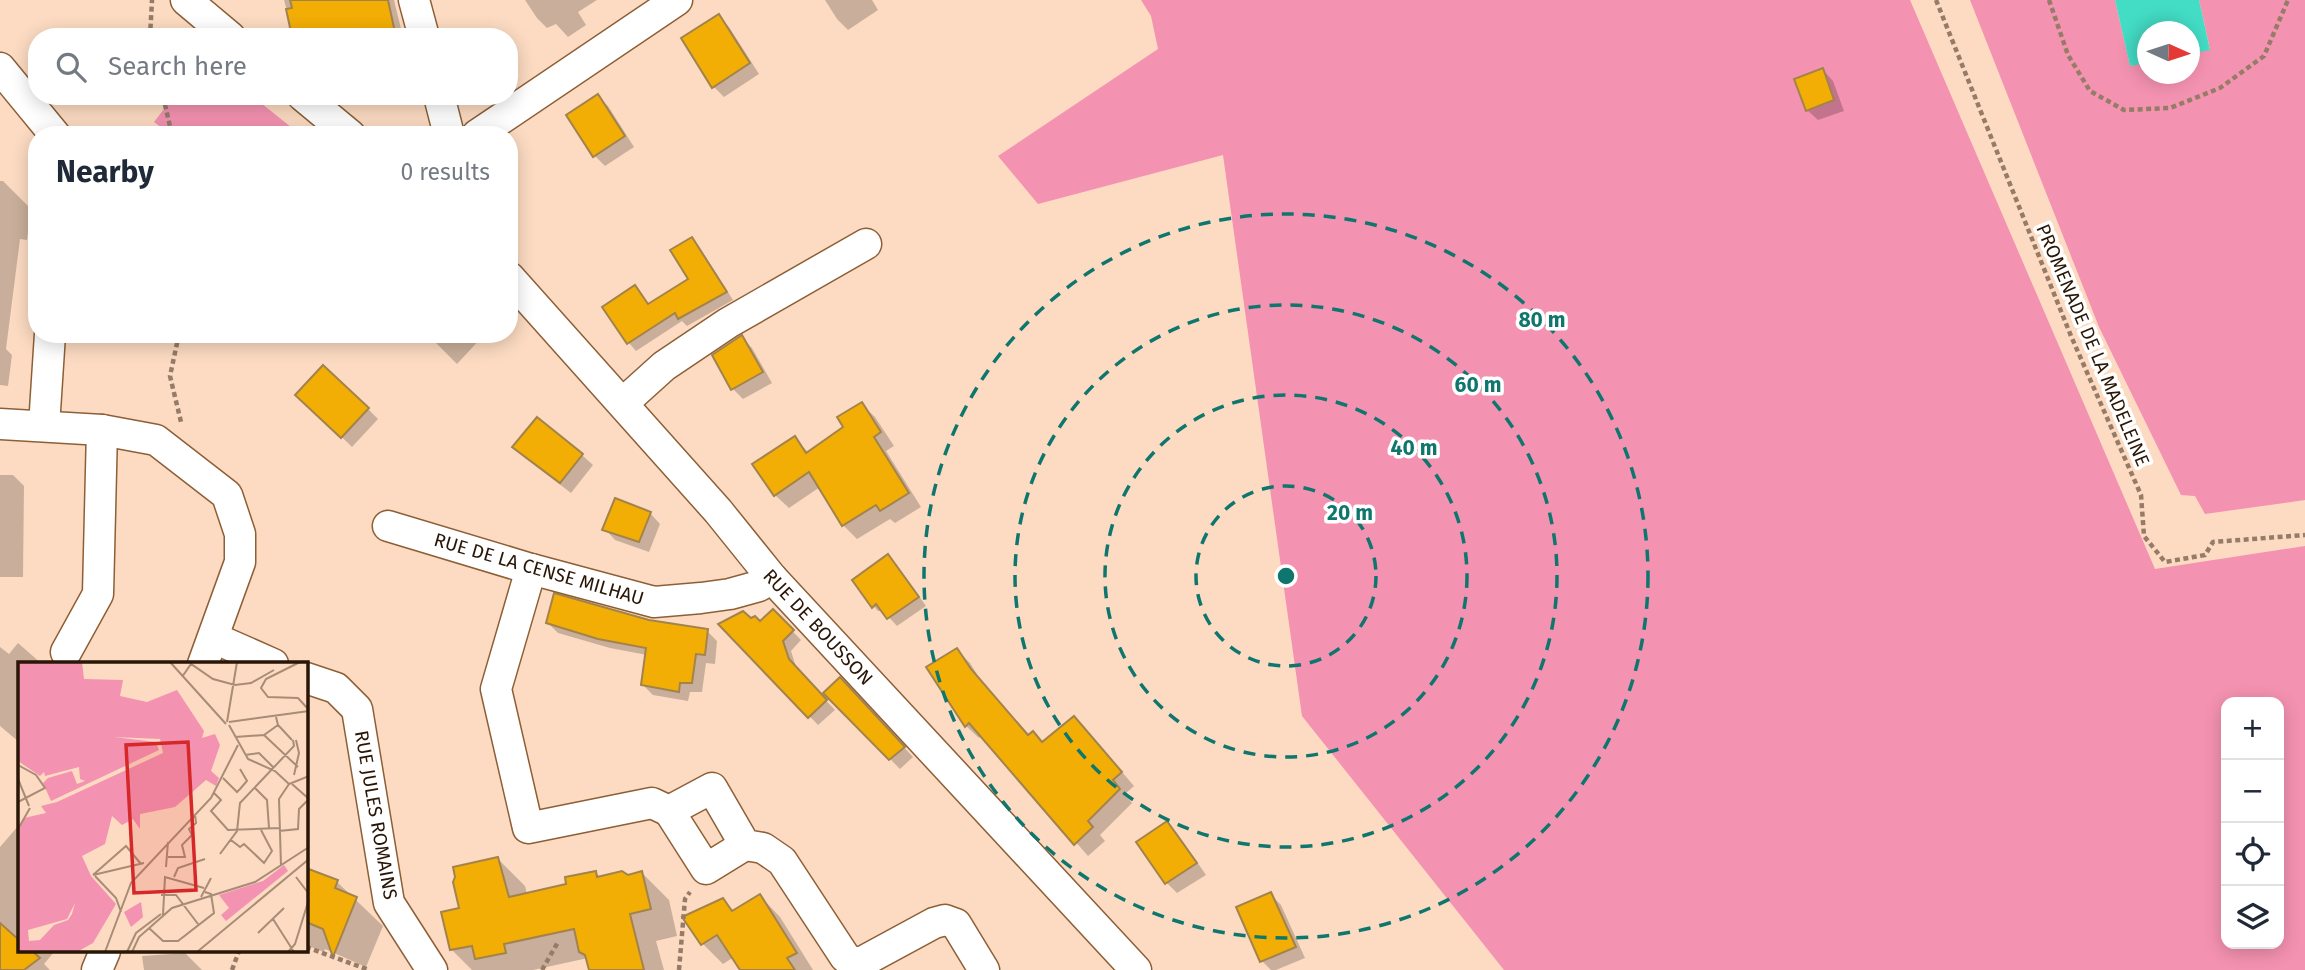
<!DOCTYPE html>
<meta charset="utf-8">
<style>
:root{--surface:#fff;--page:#f6f6f7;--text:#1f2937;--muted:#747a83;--line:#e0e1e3}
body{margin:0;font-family:"Fira Sans",sans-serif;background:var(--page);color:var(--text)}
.controls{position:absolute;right:21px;bottom:21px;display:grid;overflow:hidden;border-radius:14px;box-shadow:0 4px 18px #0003}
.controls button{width:63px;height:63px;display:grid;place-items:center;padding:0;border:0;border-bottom:2px solid var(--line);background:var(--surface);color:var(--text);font:35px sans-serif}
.compass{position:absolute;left:2137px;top:21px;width:63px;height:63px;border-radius:50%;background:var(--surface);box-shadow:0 4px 18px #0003;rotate:93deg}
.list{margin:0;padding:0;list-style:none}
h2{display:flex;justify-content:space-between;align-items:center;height:91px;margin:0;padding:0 28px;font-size:30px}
h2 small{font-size:23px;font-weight:400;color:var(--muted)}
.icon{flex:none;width:38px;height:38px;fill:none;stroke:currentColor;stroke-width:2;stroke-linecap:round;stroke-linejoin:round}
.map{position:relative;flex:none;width:2305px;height:970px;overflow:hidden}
.search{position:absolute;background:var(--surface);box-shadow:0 4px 18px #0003;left:28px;top:28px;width:490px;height:77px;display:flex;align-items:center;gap:18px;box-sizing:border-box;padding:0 24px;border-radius:28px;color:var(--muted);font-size:26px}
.panel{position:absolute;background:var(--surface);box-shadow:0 4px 18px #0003;left:28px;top:126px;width:490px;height:217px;border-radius:28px}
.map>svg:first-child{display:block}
.green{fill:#f492b1;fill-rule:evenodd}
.water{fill:#43ddc5}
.shadow{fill:#0003}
.building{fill:#f2ae05;stroke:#a3834c;stroke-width:2}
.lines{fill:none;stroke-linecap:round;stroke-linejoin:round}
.minor-casing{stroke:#8d5f36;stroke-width:33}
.path{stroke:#967c67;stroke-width:4.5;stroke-dasharray:5 3.5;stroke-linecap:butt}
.minor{stroke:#fff;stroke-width:30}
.ring{fill:none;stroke:#0f766e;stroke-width:3.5;stroke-dasharray:12 9}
.labels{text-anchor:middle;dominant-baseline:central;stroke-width:7;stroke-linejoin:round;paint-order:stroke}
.street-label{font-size:19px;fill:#291606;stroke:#fff}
.inset-road{fill:none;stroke:#a88c77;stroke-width:2}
.view{fill:#d62828;fill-opacity:0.15;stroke:#d62828;stroke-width:3.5}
.inset-edge{fill:none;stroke:#291606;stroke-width:3.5}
.centre{fill:#0f766e;stroke:#fff;stroke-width:3.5}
.ring-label{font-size:21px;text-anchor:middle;font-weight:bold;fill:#0f766e;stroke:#fff;stroke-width:7;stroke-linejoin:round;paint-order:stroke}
</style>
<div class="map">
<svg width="2305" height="970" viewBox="0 0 2305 970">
<rect width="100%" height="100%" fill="#fcdbc2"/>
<g class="green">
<path d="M 1141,0 L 1910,0 L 2155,569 L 2305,546 L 2305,970 L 1504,970 L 1302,716 L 1223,155 L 1038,204 L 998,156 L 1158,49 L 1151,16 ZM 2226,702 L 2279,702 L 2279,944 L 2226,944 Z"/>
<path d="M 1970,0 L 2115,0 L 2130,66 L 2147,62 L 2148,74 L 2190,74 L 2190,54 L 2210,49 L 2199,0 L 2305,0 L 2305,500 L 2205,514 L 2195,496 L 2181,495 L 2099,327 Z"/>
<path d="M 174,96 L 252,96 L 301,135 L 171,135 L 154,122 Z"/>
</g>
<path class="water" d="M 2115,0 L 2199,0 L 2210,50 L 2190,54 L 2190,32 L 2148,32 L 2147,63 L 2130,66 Z"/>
<g class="shadow">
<path d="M 284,0 L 394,0 L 403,37 L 294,37 Z"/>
<path d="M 525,0 L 597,0 L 578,12 L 586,25 L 568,37 L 556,24 L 547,28 L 537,18 Z"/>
<path d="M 825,0 L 872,0 L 878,10 L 848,30 L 837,19 Z"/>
<path d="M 719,17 L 729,27 L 759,74 L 724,97 L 714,87 Z"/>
<path d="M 1823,70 L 1833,81 L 1844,111 L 1818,120 L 1807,110 Z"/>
<path d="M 597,96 L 608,106 L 634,147 L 605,166 L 595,156 Z"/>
<path d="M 0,181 L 3,181 L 31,209 L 27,240 L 20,239 L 6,349 L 12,355 L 8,386 L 0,385 Z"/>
<path d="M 691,239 L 699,247 L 733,300 L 687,326 L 682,321 L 636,351 L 629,343 L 605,307 L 635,287 L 649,305 L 690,280 Z"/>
<path d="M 427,334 L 481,334 L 483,336 L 457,364 Z"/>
<path d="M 742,338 L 752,348 L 772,383 L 743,399 L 733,389 Z"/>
<path d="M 298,394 L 368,409 L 378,419 L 352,447 Z"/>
<path d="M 861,404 L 875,417 L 894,446 L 886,451 L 921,507 L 895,523 L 890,519 L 857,539 L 843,525 L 820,487 L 789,508 L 775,495 L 795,439 L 809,453 L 846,428 Z"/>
<path d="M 514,447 L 582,455 L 593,465 L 571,493 L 525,458 Z"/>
<path d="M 0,475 L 13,475 L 24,486 L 23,577 L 0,577 Z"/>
<path d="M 650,513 L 660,524 L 649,552 L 615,540 L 605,529 Z"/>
<path d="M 888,556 L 896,564 L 926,606 L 897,626 L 883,611 L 878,611 L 870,602 Z"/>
<path d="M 773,611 L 801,640 L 791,651 L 797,670 L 835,710 L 818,725 L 721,624 L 750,621 L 760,623 Z"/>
<path d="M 649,622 L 707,631 L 717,641 L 715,664 L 706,663 L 702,692 L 690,692 L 688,701 L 653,695 L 643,685 L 647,655 L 610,648 L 558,633 L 548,623 Z"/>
<path d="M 18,643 L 42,664 L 19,664 L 19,742 L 0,726 L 0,647 L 9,654 Z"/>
<path d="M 957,650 L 970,663 L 983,684 L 1029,736 L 1033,733 L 1043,743 L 1087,731 L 1134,786 L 1125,794 L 1132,803 L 1100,835 L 1105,841 L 1088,856 L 982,735 L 979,738 L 966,726 Z"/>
<path d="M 850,689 L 913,757 L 900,769 L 825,693 Z"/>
<path d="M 1167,823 L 1177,833 L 1206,875 L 1177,893 L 1167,883 L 1139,842 Z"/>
<path d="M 19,825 L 19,951 L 55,951 L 44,964 L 50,970 L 0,970 L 0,847 Z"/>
<path d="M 498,859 L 525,886 L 527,894 L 568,885 L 595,872 L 601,878 L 628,876 L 642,873 L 669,900 L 677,936 L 656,941 L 664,970 L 591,970 L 588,958 L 533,970 L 472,970 L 452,950 L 461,909 Z"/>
<path d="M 306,878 L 337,882 L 383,926 L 366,967 L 325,949 L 324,952 L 306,945 Z"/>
<path d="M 1270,894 L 1281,905 L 1305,958 L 1276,970 L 1271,970 L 1262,961 Z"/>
<path d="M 760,896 L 780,917 L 813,970 L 742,970 L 734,957 L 723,964 L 703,944 L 723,900 L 735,912 Z"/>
<path d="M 185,953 L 202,970 L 144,970 L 142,956 Z"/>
</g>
<g class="building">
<path d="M 290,0 L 388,0 L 396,37 L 366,37 L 364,29 L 318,37 L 292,37 L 286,9 L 292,8 Z"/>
<path d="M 719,14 L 750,63 L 712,88 L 681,38 Z"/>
<path d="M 1823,68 L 1834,100 L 1806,111 L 1794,79 Z"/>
<path d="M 598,94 L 625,136 L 593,157 L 566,115 Z"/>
<path d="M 692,237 L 727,292 L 678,319 L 675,313 L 627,344 L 602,307 L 635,285 L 648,304 L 688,279 L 670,250 Z"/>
<path d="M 742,335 L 763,372 L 731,390 L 712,355 Z"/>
<path d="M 323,365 L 369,408 L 341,438 L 295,395 Z"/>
<path d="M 862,402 L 881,432 L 874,437 L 909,493 L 880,511 L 876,505 L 842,526 L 809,472 L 774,496 L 752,464 L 795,436 L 806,453 L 843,427 L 837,417 Z"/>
<path d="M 537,417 L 583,454 L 560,483 L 512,447 Z"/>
<path d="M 615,498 L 651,512 L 639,542 L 602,530 Z"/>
<path d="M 888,554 L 919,597 L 887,619 L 876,604 L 872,608 L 852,580 Z"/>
<path d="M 554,593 L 649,620 L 708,629 L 705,655 L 696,654 L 692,683 L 680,683 L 679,692 L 641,685 L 646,648 L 598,639 L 546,623 Z"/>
<path d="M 773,609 L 794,630 L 783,641 L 789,659 L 827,700 L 808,718 L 718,624 L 743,611 L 751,618 L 755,616 L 760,621 Z"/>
<path d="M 957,648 L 971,669 L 1028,735 L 1033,731 L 1042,742 L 1074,716 L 1122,772 L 1113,780 L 1120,789 L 1088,821 L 1093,827 L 1074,845 L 969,723 L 965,727 L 926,667 Z"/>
<path d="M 840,677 L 905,747 L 889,760 L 823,693 Z"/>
<path d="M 1167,821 L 1197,863 L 1165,884 L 1136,842 Z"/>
<path d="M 498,857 L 509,897 L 566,884 L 565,877 L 596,871 L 597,877 L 622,871 L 628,875 L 642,871 L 651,909 L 630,914 L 644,970 L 589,970 L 585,955 L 579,952 L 574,929 L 504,944 L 506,953 L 475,959 L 472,946 L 450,950 L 441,912 L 459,908 L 453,882 L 455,877 L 453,867 Z"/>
<path d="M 306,868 L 338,880 L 335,888 L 357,897 L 333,957 L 323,929 L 306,922 Z"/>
<path d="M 1271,892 L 1296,947 L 1260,962 L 1236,907 Z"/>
<path d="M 760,894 L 797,953 L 787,958 L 795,970 L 740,970 L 717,935 L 701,945 L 682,917 L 723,898 L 732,911 Z"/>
<path d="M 0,923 L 19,940 L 19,951 L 32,951 L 40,958 L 24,970 L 0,970 Z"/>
</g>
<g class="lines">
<defs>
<g id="minor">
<path d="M 186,0 L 230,37"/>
<path d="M 414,0 L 424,37"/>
<path d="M 0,68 L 55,135"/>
<path d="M 303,96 L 350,135"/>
<path d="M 439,96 L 449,135"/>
<path d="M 477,135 L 677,0"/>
<path d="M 509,277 L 718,511 L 772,578 L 1136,970"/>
<path d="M 623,403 L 664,366 L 728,323 L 866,244"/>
<path d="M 0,424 L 102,430 L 156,440 L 227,495 L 240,534 L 240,562 L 203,664"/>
<path d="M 44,426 L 50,334"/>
<path d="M 388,526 L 531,569 L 654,602 L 701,598 L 730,594 L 759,586 L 772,578"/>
<path d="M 531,569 L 496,689 L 528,828 L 652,803 L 669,811 L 712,788 L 745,845 L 763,848 L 782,861 L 845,957 L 852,962 L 862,962 L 934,923 L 945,920 L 956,924 L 984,970"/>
<path d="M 214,638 L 273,664"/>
<path d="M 66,652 L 98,594 L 102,430"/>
<path d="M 306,678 L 336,688 L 357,709 L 389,903 L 432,970"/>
<path d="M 669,811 L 706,869 L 745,845"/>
<path d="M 97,970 L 105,951"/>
</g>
</defs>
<use href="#minor" class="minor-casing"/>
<g class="path">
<path d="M 1936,0 L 2071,336 L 2141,495 L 2144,536 L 2165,562 L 2205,555 L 2213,542 L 2305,535"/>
<path d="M 2049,0 L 2068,55 L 2090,91 L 2124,110 L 2170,108 L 2220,88 L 2264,56 L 2288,0"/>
<path d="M 150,37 L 152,0"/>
<path d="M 163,96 L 172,135"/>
<path d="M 179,334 L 170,376 L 181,422"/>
<path d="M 306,947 L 369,970"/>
<path d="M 232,970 L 239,951"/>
<path d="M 542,970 L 558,942"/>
<path d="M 679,970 L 685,899 L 690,892"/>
</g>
<use href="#minor" class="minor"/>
</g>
<g class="ring">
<circle cx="1286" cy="576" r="90"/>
<circle cx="1286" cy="576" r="181"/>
<circle cx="1286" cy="576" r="271"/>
<circle cx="1286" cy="576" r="362"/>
</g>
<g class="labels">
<g class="street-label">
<text transform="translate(2093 345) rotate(67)">PROMENADE DE LA MADELEINE</text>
<text transform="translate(539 569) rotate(16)">RUE DE LA CENSE MILHAU</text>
<text transform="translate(818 627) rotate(47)">RUE DE BOUSSON</text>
<text transform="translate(376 815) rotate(80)">RUE JULES ROMAINS</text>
</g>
</g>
<g transform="translate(18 662)">
<rect width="290" height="290" fill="#fcdbc2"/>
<path d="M 0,0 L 64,0 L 66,17 L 105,18 L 102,34 L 129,40 L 159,28 L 186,69 L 184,76 L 197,72 L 202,83 L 193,109 L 201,116 L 198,124 L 188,118 L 157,145 L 122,152 L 122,167 L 115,157 L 104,163 L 94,154 L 87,182 L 64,194 L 73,214 L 98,242 L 75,281 L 59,290 L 0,290 L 0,169 L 6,156 L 28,151 L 23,144 L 39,140 L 145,91 L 142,77 L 96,75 L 138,80 L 141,88 L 33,139 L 25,121 L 30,116 L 54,109 L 59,122 L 67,119 L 62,117 L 61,105 L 27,114 L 26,110 L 22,114 L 0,99 ZM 57,241 L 54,252 L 50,258 L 36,263 L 22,278 L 11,279 L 10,268 L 49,257 ZM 266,203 L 270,209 L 208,259 L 203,253 L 211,246 L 201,233 L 245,219 ZM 123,240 L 125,255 L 113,265 L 106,250 Z" fill="#f492b1" fill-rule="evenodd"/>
<path class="inset-road" d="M 152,0 L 208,62M 282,0 L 248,17 L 243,26 L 250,35 L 280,36 L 291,48M 164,15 L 173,2 L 195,17 L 217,23 L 233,21 L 256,8M 258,55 L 260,63 L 274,78M 209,60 L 219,0M 211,60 L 291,49M 211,63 L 230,97 L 257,109 L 271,122M 246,73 L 280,105M 217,75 L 246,73 L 260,63M 227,93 L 241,91 L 255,105M 0,103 L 18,113 L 27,126 L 0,140M 222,107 L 229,119 L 222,127M 276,113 L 281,91 L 278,78M 205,116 L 219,130 L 222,127M 0,117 L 11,144M 274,122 L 291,137M 236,125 L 249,138 L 251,166M 196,131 L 203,138 L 193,149 L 210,168 L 261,166M 0,167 L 12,146M 261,169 L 280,167 L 281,147 L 291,137M 213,178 L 222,185 L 226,182 L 246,201 L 254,189 L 243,168M 202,192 L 219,169 L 222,141 L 276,84 L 275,78M 150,195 L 167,195 L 164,183 L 174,173 L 171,167 L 178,161 L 177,152M 263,204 L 261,137 L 271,122 L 291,114M 148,205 L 150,180M 75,213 L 108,184 L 123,202M 75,213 L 126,201M 77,214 L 98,236 L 103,250M 156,215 L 160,206 L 187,197M 278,215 L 291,232M 143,233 L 158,233 L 180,262M 183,235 L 193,216M 145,253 L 147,215 L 186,226M 255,257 L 276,290M 131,266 L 145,279 L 160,279 L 196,251 L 193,232 L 187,230M 240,271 L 266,246M 87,290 L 113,221 L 193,136 L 220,83M 109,290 L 118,271 L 143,252M 114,290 L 121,275 L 154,246 L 237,220 L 291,185M 179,290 L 291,197M 270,290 L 277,282 L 291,237"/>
<path class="view" d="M 170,80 L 178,228 L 116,231 L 108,83 Z"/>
<rect width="290" height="290" class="inset-edge"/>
</g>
<circle cx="1286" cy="576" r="10" class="centre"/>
<g class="ring-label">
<text x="1542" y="327">80 m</text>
<text x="1478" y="392">60 m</text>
<text x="1414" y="455">40 m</text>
<text x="1350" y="520">20 m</text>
</g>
</svg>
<div class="controls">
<button>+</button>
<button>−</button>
<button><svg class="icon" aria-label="locate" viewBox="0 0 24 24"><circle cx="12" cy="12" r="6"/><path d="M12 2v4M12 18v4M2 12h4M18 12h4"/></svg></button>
<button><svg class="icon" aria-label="layers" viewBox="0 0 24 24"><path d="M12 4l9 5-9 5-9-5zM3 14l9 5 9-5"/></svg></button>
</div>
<svg class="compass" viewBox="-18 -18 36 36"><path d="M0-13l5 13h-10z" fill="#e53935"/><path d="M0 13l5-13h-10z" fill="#747a83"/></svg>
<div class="search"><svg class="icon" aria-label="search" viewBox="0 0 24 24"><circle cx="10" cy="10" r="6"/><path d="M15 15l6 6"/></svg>Search here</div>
<section class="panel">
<h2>Nearby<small>0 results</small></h2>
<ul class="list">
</ul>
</section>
</div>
